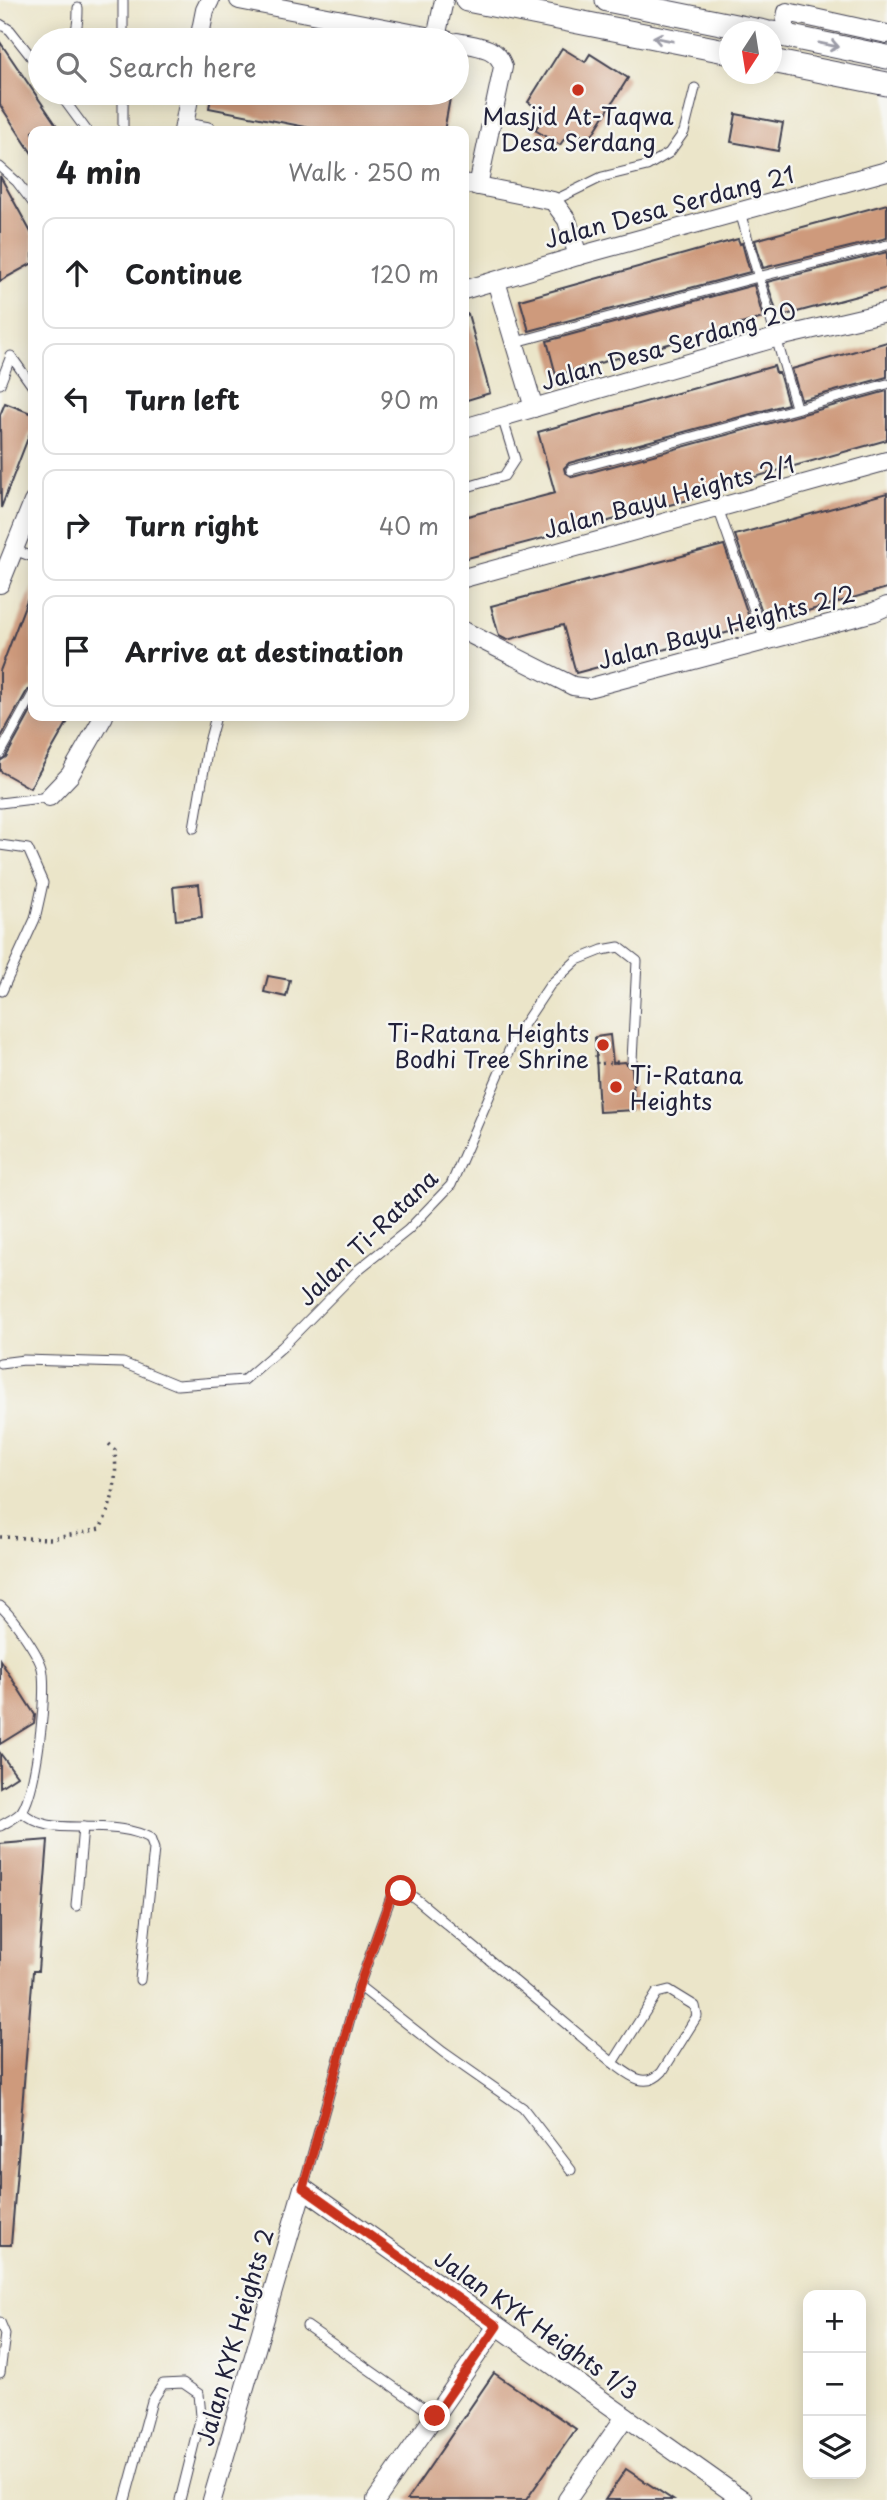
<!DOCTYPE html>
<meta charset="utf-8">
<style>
:root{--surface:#fff;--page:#f6f6f6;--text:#202124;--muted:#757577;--line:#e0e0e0}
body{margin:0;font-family:"Playpen Sans",sans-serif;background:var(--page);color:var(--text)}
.controls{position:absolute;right:21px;bottom:21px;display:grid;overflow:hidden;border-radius:14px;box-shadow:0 4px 18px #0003}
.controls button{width:63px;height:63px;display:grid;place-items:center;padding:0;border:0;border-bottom:2px solid var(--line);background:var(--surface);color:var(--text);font:35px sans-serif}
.compass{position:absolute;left:719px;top:21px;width:63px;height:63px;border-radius:50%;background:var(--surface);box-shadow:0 4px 18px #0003;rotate:192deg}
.stop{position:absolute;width:21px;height:21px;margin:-16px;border:5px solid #c8321e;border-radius:50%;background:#fff}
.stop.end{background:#c8321e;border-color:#fff;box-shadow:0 2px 7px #0008}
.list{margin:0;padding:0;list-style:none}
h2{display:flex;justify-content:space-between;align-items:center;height:91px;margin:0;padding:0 28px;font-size:30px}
h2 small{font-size:23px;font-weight:400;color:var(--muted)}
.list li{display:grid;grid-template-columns:46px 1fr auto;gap:21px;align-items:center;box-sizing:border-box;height:112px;margin:0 14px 14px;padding:0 14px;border:2px solid var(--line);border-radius:14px}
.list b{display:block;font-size:26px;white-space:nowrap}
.list em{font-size:23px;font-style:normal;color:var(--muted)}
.icon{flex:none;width:38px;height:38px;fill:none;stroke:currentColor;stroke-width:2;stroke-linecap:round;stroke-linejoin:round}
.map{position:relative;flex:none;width:887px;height:2500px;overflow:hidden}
.search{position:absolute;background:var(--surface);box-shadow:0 4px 18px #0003;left:28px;top:28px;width:441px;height:77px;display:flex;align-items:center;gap:18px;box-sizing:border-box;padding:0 24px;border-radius:38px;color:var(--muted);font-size:26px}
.panel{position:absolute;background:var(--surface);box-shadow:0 4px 18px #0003;left:28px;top:126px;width:441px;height:595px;border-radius:14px}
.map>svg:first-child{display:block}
.building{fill:#ce9a7c}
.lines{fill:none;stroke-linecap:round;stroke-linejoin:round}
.service-casing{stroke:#403f50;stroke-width:11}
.minor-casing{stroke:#403f50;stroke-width:20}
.tertiary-casing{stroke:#403f50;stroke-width:25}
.path{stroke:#403f50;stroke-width:3.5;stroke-dasharray:2 5;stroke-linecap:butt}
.service{stroke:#fff;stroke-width:9}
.minor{stroke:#fff;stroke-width:18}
.tertiary{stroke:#fff;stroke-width:23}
.oneway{stroke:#9c9ca7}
.route{stroke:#c8321e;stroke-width:9}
.poi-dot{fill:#c8321e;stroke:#f6f6f2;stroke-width:2.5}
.labels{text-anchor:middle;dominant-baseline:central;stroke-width:5;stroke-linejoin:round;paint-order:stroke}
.poi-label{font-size:23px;fill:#22223b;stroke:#f6f6f2}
.street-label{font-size:23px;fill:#22223b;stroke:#f6f6f2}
</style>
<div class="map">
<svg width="887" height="2500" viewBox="0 0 887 2500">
<rect width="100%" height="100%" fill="#f6f6f2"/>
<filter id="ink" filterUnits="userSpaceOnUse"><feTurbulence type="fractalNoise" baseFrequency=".0143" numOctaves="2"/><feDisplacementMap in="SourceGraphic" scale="14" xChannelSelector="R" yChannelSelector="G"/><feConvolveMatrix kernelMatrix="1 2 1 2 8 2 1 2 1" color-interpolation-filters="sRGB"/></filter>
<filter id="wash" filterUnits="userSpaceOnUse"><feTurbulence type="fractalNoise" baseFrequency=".00686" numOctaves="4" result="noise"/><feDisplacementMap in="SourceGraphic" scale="28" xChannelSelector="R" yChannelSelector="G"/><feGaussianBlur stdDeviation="1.57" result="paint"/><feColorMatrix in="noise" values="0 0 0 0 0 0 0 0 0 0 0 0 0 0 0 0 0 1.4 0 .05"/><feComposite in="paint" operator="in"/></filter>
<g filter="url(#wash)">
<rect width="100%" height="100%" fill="#ebe5c9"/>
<g id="blocks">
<g class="building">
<path d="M 0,42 L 57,126 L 48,131 L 33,131 L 33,155 L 0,105 Z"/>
<path d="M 562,48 L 585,62 L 590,54 L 628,78 L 589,140 L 571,129 L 560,145 L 535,130 L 546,114 L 528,102 Z"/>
<path d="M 212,93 L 451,93 L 444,131 L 326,131 L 209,108 Z"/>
<path d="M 736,114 L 783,123 L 778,151 L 731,142 Z"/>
<path d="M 0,176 L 33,236 L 33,263 L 0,281 Z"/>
<path d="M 887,204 L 887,238 L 763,268 L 755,240 Z"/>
<path d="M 738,239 L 740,244 L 742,243 L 750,272 L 529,331 L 520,300 Z"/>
<path d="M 887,252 L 887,288 L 778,317 L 767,282 Z"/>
<path d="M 754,285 L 763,318 L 556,375 L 547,341 Z"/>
<path d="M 468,314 L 490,393 L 464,401 L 464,315 Z"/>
<path d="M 887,342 L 887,377 L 801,400 L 792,369 Z"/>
<path d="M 774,366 L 776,373 L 779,373 L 788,404 L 569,463 L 564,468 L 565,472 L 573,477 L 887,391 L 887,440 L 691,495 L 692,499 L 464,559 L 464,517 L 555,493 L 538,432 Z"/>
<path d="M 5,403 L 33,414 L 33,425 L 1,508 L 0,415 Z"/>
<path d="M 887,493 L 887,588 L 766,623 L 735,535 Z"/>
<path d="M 724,545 L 752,626 L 576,673 L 563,625 L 507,640 L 499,636 L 491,606 Z"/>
<path d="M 32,587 L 33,687 L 27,691 L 0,739 L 0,671 Z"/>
<path d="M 33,708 L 33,716 L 71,716 L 30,788 L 0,771 L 0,761 L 6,757 Z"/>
<path d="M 199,884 L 202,917 L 176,920 L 173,887 Z"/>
<path d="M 268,976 L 290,980 L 286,997 L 264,992 Z"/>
<path d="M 610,1035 L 613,1063 L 625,1062 L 628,1066 L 632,1068 L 635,1110 L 599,1112 L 595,1037 Z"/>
<path d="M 0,1660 L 35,1715 L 34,1723 L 0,1744 Z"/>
<path d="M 0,1753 L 17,1776 L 0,1787 Z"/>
<path d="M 48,1840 L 38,1971 L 33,1971 L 11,2245 L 0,2245 L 0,1844 Z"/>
<path d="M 494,2373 L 576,2429 L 526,2500 L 407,2500 Z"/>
<path d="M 626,2469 L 673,2500 L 605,2500 Z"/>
</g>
</g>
</g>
<g filter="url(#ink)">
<use href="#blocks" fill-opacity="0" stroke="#403f50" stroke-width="2"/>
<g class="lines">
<defs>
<g id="service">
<path d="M 123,0 L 123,40"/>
<path d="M 0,24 L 10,30 L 40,68"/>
<path d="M 71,40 C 78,31 78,19 78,8"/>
<path d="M 59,93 L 87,131"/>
<path d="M 123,93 L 123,131"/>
<path d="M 0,167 L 17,182 L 33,203"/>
<path d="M 553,201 L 602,177 L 647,166 L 669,153 L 684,132 L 695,88"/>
<path d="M 740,212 L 796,407"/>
<path d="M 516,342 L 758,277 L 887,245"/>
<path d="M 0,384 L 11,356 L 33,387"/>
<path d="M 571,470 L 887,384"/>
<path d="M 464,488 L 504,476 L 515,459 L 502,417"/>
<path d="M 718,508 L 765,641"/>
<path d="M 14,550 L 33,557"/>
<path d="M 0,754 L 33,694"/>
<path d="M 0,803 L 49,797"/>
<path d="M 194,828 L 208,746 L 216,716"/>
<path d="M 0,845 L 28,849 L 43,883 L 35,919 L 2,991"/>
<path d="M 0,1363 L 24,1360 L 123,1363 L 177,1385 L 244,1380 L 282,1347 L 359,1269 L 408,1230 L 451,1185 L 514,1039 L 550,985 L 577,960 L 602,950 L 619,947 L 637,961 L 632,1061"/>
<path d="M 0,1606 C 12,1616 38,1653 42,1668 C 48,1692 36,1791 22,1811 C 18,1817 7,1822 0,1826"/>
<path d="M 22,1812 C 40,1828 60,1827 83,1827 L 76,1906"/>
<path d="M 83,1827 C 106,1828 129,1827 150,1838 L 154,1849 L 140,1980"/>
<path d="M 359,1986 L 443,2052 L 523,2108 L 571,2170"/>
<path d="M 303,2188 L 359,1986 L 393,1891 C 405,1890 411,1895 420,1902 L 613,2063 C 629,2075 645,2090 662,2072 L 697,2016 L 695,2006 L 669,1990 L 657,1993 L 613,2063"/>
<path d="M 0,2322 L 5,2334 L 0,2373"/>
<path d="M 307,2326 L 435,2416"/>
<path d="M 125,2500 L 152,2401 L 163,2384 L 183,2383 L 199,2394 L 201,2416 L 180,2500"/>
</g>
<g id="minor">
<path d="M 239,0 L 447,40"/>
<path d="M 783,35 L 787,12 L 887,34"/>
<path d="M 436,38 L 444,0"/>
<path d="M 199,40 L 205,10 L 210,0"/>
<path d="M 457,42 C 475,46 498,46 503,67 L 478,186"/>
<path d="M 184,127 L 207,131"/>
<path d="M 183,131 L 190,93"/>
<path d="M 464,183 L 553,201 L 567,220 L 578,256"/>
<path d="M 496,281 L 534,408"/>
<path d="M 464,290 L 578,256 L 887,171"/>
<path d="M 464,428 L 775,338 L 887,312"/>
<path d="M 464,578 L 887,461"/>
<path d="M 0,584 L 33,502"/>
<path d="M 464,631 L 573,686 L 588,688 L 874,612 L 887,606"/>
<path d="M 49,797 L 70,775 L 104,716"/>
<path d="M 212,2500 L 303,2188 L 743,2500"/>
<path d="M 376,2500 L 497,2326"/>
<path d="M 567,2500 L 625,2417"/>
</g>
<g id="tertiary">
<path d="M 467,0 L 730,52"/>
<path d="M 607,0 L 765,32"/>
<path d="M 772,33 L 887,57"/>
<path d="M 772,61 L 887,84"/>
</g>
</defs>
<use href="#service" class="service-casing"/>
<use href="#minor" class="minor-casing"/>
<use href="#tertiary" class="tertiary-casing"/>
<g class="path">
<path d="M 596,1055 L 597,1064 L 619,1062"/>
<path d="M 0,1537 L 51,1539 L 100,1529 C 114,1500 117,1483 115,1450 L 107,1442"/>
</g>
<use href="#service" class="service"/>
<use href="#minor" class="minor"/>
<use href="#tertiary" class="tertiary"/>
</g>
<defs><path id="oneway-shaft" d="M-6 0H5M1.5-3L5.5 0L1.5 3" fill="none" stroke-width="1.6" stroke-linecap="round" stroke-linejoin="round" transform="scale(1.75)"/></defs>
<g class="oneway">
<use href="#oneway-shaft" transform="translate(663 39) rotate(-169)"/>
<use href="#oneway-shaft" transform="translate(829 45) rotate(12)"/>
</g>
</g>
<g class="lines" filter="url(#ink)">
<path class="route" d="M 401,1891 L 393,1891 L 391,1896 L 359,1986 L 303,2188 L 497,2326 L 435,2416"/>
</g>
<g class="poi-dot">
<circle cx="578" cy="90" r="7"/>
<circle cx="603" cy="1045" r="7"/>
<circle cx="616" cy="1087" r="7"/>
</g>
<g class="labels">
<g class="poi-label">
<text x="578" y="115">Masjid At-Taqwa<tspan x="578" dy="26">Desa Serdang</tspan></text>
<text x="589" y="1032" text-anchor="end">Ti-Ratana Heights<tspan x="589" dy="26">Bodhi Tree Shrine</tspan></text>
<text x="630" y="1074" text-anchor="start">Ti-Ratana<tspan x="630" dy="26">Heights</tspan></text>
</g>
<g class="street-label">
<text transform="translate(669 206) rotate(-15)">Jalan Desa Serdang 21</text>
<text transform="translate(668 345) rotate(-16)">Jalan Desa Serdang 20</text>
<text transform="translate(669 496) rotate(-15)">Jalan Bayu Heights 2/1</text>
<text transform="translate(726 626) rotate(-15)">Jalan Bayu Heights 2/2</text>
<text transform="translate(367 1237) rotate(-44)">Jalan Ti-Ratana</text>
<text transform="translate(537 2324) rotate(35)">Jalan KYK Heights 1/3</text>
<text transform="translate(234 2337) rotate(-74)">Jalan KYK Heights 2</text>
</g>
</g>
</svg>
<div class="controls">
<button>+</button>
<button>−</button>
<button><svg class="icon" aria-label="layers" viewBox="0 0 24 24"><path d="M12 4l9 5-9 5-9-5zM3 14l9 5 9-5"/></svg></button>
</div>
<svg class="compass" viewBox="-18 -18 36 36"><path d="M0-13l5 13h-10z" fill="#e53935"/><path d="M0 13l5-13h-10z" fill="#757577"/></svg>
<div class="stop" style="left:401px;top:1891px"></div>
<div class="stop end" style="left:435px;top:2416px"></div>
<div class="search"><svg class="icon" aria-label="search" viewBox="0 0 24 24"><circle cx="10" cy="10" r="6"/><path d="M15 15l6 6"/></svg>Search here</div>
<section class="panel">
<h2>4 min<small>Walk · 250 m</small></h2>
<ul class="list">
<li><svg class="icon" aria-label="ahead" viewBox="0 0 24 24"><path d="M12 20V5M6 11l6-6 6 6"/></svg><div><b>Continue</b></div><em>120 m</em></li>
<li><svg class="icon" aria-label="left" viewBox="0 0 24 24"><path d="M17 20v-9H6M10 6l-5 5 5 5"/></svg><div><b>Turn left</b></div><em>90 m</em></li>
<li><svg class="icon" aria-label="right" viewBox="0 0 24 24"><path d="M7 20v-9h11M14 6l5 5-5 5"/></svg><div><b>Turn right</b></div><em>40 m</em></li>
<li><svg class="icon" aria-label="arrive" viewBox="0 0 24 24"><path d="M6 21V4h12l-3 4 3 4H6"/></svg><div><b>Arrive at destination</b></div></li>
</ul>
</section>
</div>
